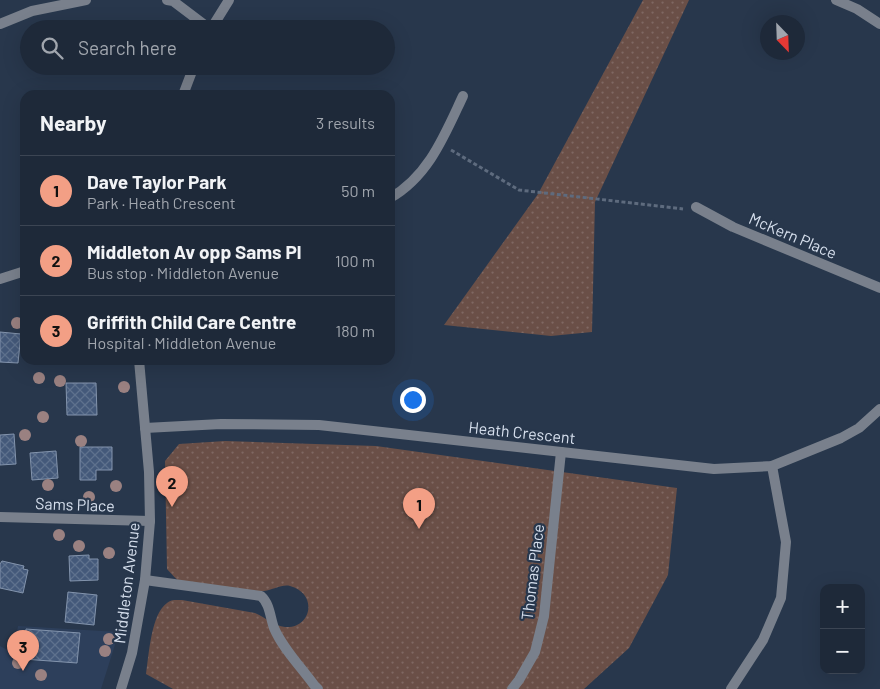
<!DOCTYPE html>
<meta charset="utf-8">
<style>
:root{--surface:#1e2939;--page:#263141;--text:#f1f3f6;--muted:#a1a6ae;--line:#3c4553;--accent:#f39f85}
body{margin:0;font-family:Barlow,sans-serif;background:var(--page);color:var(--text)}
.controls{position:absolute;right:15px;bottom:15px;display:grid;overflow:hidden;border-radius:10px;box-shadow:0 5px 20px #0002}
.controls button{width:45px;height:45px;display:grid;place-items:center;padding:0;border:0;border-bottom:1px solid var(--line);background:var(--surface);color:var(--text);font:25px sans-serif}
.compass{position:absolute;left:760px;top:15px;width:45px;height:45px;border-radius:50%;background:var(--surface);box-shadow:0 5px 20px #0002;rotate:157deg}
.you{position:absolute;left:412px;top:399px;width:18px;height:18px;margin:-12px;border:4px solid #fff;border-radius:50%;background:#1a73e8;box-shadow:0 0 0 8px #1a73e833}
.badge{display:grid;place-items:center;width:32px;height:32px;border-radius:50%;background:var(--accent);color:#111;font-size:16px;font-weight:700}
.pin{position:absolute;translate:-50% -41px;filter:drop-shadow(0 1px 2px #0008)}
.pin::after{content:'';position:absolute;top:26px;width:18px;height:15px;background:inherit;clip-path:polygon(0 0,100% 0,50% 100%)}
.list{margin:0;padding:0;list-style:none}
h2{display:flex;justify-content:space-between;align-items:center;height:65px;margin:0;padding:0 20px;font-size:21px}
h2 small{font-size:16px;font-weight:400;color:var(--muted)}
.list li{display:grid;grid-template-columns:32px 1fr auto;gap:15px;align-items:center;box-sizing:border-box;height:70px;padding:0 20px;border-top:1px solid var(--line)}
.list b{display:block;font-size:19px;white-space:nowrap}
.list p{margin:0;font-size:16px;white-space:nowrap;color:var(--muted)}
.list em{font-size:16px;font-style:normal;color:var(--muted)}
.icon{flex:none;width:28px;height:28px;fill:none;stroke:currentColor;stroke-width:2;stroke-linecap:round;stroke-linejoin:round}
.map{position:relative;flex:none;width:880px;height:689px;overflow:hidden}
.search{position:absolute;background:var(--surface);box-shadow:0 5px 20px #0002;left:20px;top:20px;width:375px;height:55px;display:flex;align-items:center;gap:12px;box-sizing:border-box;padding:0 18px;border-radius:28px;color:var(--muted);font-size:19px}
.panel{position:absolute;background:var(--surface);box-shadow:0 5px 20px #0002;left:20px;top:90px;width:375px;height:275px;border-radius:15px}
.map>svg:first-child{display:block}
.built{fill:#2d3f5b}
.park{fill:url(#park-dots)}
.building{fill:url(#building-cross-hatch);stroke:#8394ad}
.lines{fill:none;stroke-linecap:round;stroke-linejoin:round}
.path{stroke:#5e6b7e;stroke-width:3;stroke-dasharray:4 2.5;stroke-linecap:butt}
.street{stroke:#79808c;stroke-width:10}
.tree{fill:#9a8181}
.labels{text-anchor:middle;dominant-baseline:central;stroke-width:4.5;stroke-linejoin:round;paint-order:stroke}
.street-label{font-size:16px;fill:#d7e0ee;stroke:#28374c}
</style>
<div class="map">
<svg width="880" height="689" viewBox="0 0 880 689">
<defs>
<pattern id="park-dots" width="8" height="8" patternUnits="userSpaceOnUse" patternTransform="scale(1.25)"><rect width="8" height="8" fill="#6a4f47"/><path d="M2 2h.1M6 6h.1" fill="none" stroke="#7f6862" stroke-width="1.8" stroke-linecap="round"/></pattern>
<pattern id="building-cross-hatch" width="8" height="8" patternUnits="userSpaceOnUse" patternTransform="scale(1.25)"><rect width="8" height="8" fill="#44597a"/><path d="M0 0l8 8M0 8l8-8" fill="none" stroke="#5e718d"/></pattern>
</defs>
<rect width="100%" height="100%" fill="#28374c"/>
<path class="built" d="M 18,626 L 119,632 L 101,689 L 0,689 L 0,646 L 13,653 Z"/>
<g class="park">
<path d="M 643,0 L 689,0 L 595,202 L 592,332 L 551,336 L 444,325 L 538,194 Z"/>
<path d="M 225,441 L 376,446 L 677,488 L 668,575 L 629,648 L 584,689 L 173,689 L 146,674 C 149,655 151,614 167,603 C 171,599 177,600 182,600 L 255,613 C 265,617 274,626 285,627 C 311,629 319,594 290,586 C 282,584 273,590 264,591 C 257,592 185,584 181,582 C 176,580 171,573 167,569 L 165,461 L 179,444 Z"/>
</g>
<g class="building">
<path d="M 0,332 L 21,334 L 18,363 L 0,362 Z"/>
<path d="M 66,383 L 96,383 L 97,415 L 67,415 Z"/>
<path d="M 14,434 L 16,464 L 0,465 L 0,435 Z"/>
<path d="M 80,447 L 112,447 L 112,470 L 96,470 L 96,480 L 80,480 Z"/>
<path d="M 56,451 L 58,478 L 32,480 L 30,453 Z"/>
<path d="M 89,555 L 89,559 L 98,559 L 98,580 L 70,581 L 69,556 Z"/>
<path d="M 2,561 L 24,566 L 23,569 L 28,570 L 23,593 L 0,588 L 0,564 Z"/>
<path d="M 68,592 L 97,595 L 94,625 L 65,622 Z"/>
<path d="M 26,629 L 80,633 L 77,663 L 23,659 Z"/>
</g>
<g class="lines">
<path class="path" d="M 451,150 L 519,190 L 683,209"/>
<g class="street">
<path d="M 167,0 L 173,1 L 210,29"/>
<path d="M 836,0 L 857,9 L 880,24"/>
<path d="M 0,24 L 32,11 L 86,0"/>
<path d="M 211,29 L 229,0"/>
<path d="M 183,95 L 194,66"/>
<path d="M 390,198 C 429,176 445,134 463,96"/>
<path d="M 696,207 L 733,227 L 880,288"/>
<path d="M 0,279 L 25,271"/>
<path d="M 145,428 L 221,424 L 319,425 L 714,469 L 772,466 L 841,438 L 859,428 L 880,409"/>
<path d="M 0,517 L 150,521"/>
<path d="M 145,580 L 261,596 C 270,604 270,617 274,628 C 283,649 301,667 314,685 L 318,689"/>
<path d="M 121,689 L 132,653 L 145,580 L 150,521 L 149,472 L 139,360"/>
<path d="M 512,689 L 519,680 L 535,652 L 544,616 L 561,452"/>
<path d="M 731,689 L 763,640 L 781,598 L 786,542 L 772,466"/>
</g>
</g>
<g class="tree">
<circle cx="17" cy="323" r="6"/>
<circle cx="39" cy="378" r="6"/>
<circle cx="60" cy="381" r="6"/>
<circle cx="124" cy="387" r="6"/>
<circle cx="43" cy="417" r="6"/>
<circle cx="25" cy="435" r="6"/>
<circle cx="81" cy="441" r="6"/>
<circle cx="48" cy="485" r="6"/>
<circle cx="116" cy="486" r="6"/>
<circle cx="89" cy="497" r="6"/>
<circle cx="59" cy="535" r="6"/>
<circle cx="79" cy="546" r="6"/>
<circle cx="109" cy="553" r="6"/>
<circle cx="109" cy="639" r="6"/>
<circle cx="105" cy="651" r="6"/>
<circle cx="18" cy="663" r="6"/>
<circle cx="41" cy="675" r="6"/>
</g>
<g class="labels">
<g class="street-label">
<text transform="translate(793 235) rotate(23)">McKern Place</text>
<text transform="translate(522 432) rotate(6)">Heath Crescent</text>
<text transform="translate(75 504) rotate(2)">Sams Place</text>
<text transform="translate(532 572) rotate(-83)">Thomas Place</text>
<text transform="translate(126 583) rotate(-83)">Middleton Avenue</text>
</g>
</g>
</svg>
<div class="controls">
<button>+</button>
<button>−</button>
</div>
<svg class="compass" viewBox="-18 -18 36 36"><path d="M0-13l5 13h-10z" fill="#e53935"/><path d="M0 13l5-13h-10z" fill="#a1a6ae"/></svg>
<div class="you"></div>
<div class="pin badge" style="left:419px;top:529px">1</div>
<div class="pin badge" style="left:172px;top:507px">2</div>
<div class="pin badge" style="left:23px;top:671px">3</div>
<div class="search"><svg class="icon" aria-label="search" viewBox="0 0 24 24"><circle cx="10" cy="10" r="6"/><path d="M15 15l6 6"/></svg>Search here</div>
<section class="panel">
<h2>Nearby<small>3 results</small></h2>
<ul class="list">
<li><span class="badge">1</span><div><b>Dave Taylor Park</b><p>Park · Heath Crescent</p></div><em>50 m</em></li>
<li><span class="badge">2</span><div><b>Middleton Av opp Sams Pl</b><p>Bus stop · Middleton Avenue</p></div><em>100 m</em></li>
<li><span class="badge">3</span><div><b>Griffith Child Care Centre</b><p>Hospital · Middleton Avenue</p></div><em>180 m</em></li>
</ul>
</section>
</div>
